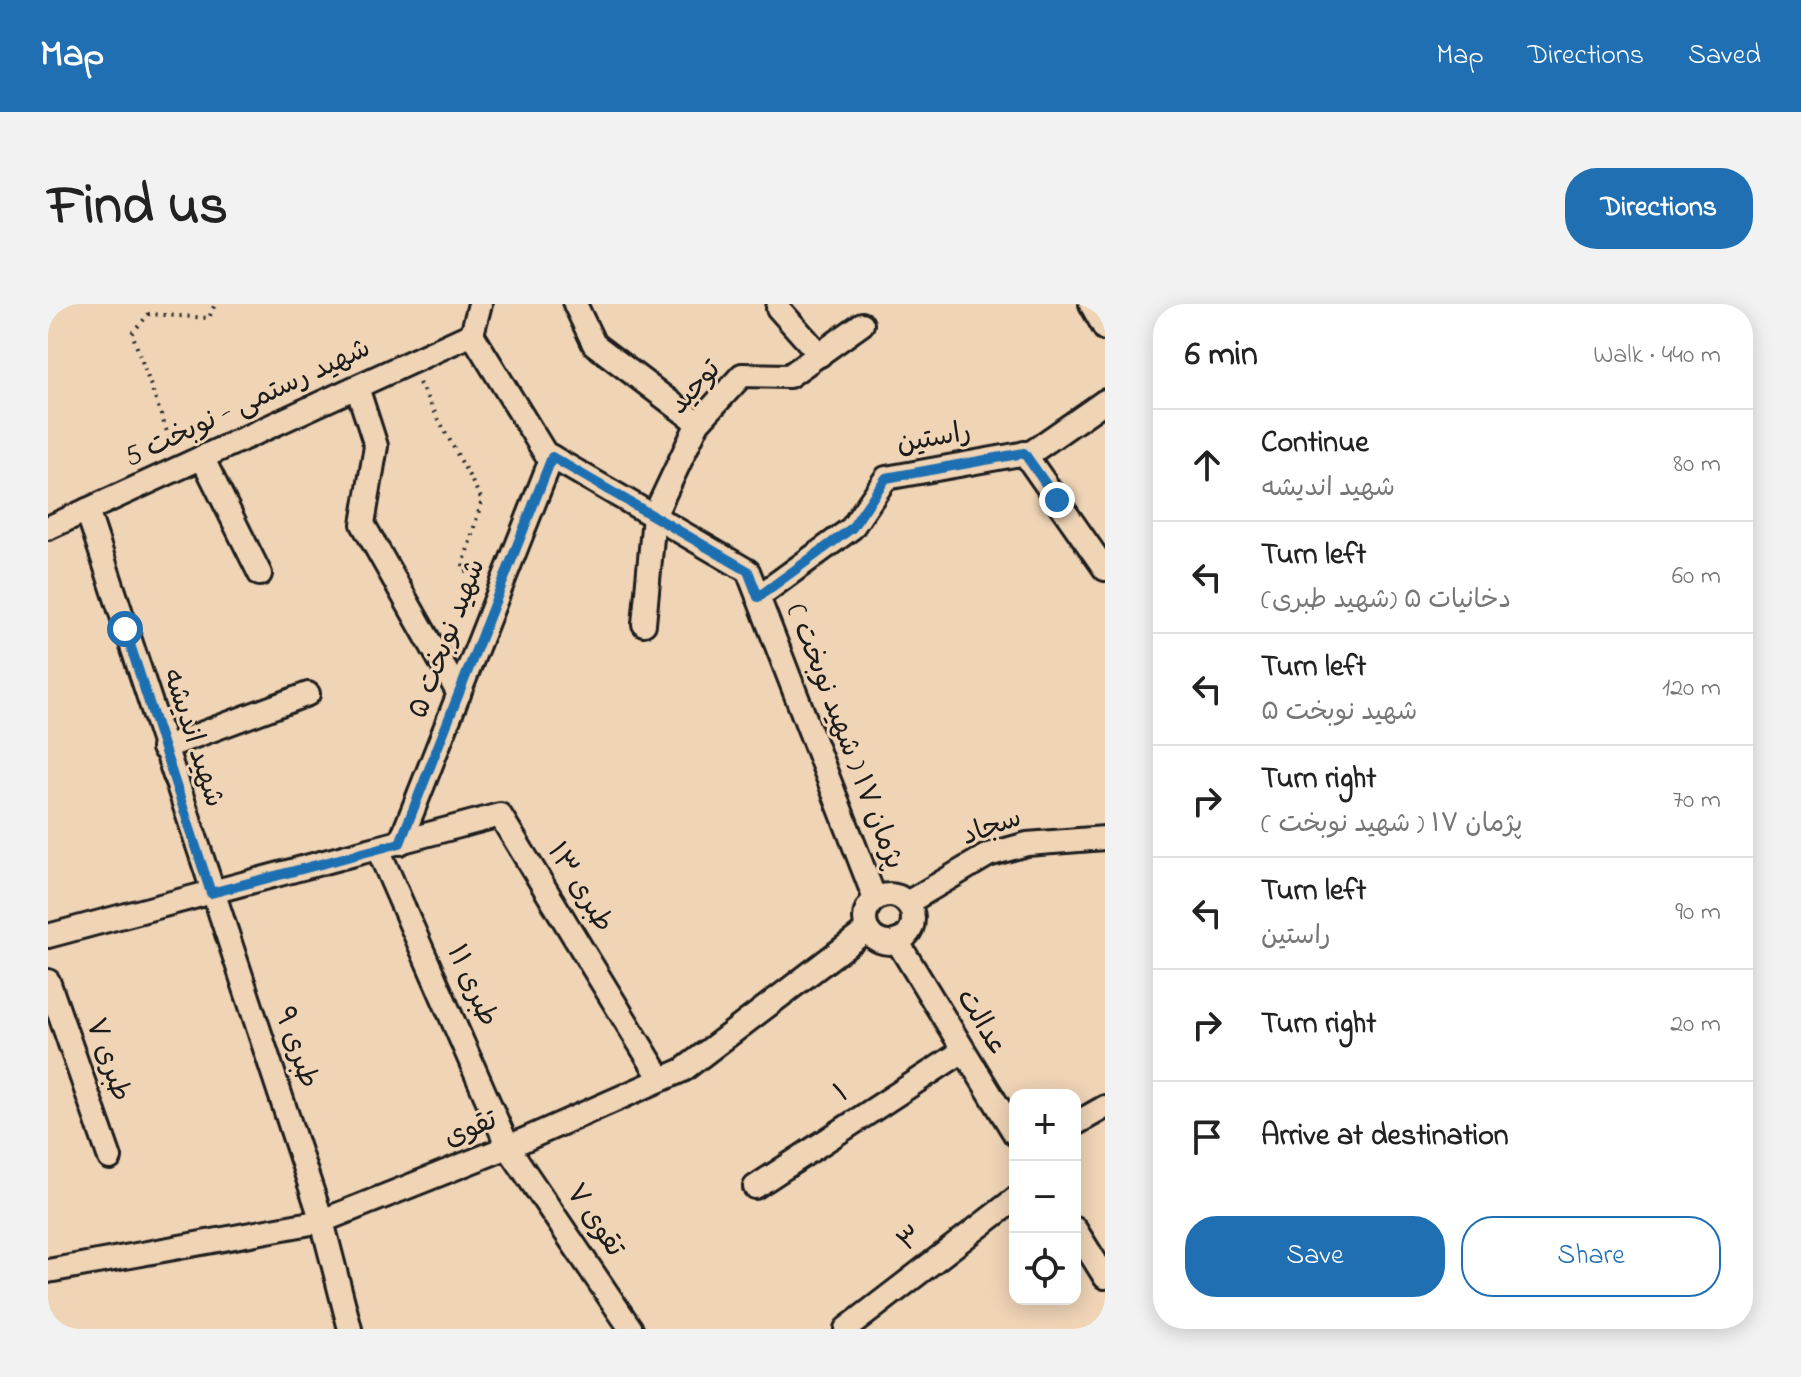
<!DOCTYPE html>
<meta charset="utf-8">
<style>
:root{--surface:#fff;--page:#f2f2f2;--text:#222;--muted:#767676;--line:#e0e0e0;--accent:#1f6fb2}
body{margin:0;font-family:"Indie Flower","Playpen Sans Arabic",sans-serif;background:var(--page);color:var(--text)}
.controls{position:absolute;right:24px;bottom:24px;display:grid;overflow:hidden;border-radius:16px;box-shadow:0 4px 20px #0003}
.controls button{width:72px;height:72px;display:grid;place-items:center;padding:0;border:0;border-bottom:2px solid var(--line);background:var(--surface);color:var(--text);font:40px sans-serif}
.stop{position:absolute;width:24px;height:24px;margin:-18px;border:6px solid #1f6fb2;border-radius:50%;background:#fff}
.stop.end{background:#1f6fb2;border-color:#fff;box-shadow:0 2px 8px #0008}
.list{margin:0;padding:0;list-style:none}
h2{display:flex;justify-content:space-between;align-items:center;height:104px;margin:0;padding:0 32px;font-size:34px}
h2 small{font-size:26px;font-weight:400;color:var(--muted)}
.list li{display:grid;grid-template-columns:52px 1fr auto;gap:24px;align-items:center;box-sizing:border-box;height:112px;padding:0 32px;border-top:2px solid var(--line)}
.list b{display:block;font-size:30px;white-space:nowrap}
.list p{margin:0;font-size:26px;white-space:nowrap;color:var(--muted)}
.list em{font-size:26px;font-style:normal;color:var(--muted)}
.actions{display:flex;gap:16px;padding:24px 32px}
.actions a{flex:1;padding:18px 0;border:2px solid var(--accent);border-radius:32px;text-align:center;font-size:28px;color:var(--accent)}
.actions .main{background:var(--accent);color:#fff}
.icon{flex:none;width:44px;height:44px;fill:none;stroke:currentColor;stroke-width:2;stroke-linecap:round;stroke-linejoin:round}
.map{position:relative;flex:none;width:1057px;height:1025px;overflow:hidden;border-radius:32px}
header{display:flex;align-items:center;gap:48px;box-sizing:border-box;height:112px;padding:0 40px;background:var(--accent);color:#fff}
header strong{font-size:38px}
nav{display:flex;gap:44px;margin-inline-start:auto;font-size:28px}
.intro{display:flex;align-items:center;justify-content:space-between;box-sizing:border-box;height:192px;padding:0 48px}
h1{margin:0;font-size:56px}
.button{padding:20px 36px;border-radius:32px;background:var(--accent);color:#fff;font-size:28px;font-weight:700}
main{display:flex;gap:48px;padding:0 48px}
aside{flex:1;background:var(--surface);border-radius:32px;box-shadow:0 4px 20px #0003}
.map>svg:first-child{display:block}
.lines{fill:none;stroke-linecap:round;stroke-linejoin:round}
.minor-casing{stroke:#1c1c1c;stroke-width:28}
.path{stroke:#1c1c1c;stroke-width:4;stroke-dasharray:2 6;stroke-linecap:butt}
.minor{stroke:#efd4b6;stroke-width:22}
.route{stroke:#1f6fb2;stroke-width:10}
.labels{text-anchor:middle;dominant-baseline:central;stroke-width:6;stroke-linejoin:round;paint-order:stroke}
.street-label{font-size:28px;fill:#1c1c1c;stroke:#efd4b6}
</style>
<header>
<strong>Map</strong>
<nav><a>Map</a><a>Directions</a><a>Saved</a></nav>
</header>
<div class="intro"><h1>Find us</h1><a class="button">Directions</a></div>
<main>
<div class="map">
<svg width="1057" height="1025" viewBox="0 0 1057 1025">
<rect width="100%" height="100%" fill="#efd4b6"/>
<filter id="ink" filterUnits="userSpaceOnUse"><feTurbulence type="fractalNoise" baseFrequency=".0125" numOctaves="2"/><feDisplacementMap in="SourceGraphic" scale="16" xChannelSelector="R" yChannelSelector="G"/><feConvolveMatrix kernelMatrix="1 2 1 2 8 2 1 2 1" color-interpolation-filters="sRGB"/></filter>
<g filter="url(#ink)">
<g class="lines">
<defs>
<g id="minor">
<path d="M 432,0 L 424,30 L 497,149 L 700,267 L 827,595"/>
<path d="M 527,0 L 546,40 L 650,119"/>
<path d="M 1043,0 L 1057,25"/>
<path d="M 730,4 L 772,51"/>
<path d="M 309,83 L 328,142 L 315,220 L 411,390"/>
<path d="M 976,149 L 1057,265"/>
<path d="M 154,153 L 212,270"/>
<path d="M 39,206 L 274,917 L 302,1025"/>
<path d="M 0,224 L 424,30"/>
<path d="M 710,293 L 804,224 L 838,174 L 984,148 L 1057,97"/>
<path d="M 596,320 L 606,212 L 650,119 L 694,71 L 741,72 L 814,20"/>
<path d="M 115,444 L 260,390"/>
<path d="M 352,539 L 504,153"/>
<path d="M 330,545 L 460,843 L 583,1025"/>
<circle cx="841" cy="615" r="24"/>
<path d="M 859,599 L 940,551 L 979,540 L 1057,534"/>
<path d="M 0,632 L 452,511 L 613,775"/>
<path d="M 849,637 L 967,830"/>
<path d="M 0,677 L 62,854"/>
<path d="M 1027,820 L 1057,803"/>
<path d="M 707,883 L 915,747"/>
<path d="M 1027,925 L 1057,973"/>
<path d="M 0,967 L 274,917 L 460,843 L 635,766 L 819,626"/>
<path d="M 798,1025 L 967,895"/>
</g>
</defs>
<use href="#minor" class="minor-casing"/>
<g class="path">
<path d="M 371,79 L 434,196 L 414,265 L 434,275"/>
<path d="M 124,142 L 84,29 L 101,10 L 161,14 L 167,0"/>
</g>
<use href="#minor" class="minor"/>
</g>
</g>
<g class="lines" filter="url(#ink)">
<path class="route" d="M 77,325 L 163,589 L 352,539 L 504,153 L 700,267 L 710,293 L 804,224 L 838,174 L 976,149 L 1009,196"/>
</g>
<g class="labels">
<g class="street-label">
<text transform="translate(648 84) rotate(-48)">توحید</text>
<text transform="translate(200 100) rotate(-25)">شهید رستمی - نوبخت 5</text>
<text transform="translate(886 135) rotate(-10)">راستین</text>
<text transform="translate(400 335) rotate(-69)">شهید نوبخت ۵</text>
<text transform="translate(796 433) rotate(69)">پژمان ۱۷ ( شهید نوبخت )</text>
<text transform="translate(144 434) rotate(72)">شهید اندیشه</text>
<text transform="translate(944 524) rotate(-20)">سجاد</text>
<text transform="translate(531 584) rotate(58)">طبری ۱۳</text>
<text transform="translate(423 682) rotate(66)">طبری ۱۱</text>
<text transform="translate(933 719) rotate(59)">عدالت</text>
<text transform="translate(247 744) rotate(71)">طبری ۹</text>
<text transform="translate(59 756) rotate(71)">طبری ۷</text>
<text transform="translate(794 790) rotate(-33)">۱</text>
<text transform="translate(423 826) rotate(-22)">تقوی</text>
<text transform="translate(546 917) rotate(56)">تقوی ۷</text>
<text transform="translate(863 936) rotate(-37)">۳</text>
</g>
</g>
</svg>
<div class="controls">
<button>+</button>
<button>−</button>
<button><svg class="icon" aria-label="locate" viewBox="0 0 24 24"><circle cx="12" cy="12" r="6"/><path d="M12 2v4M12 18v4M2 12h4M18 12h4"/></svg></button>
</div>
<div class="stop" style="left:77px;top:325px"></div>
<div class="stop end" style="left:1009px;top:196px"></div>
</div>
<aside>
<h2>6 min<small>Walk · 440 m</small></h2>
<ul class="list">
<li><svg class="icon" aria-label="ahead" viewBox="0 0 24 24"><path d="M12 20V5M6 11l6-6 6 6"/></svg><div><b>Continue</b><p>شهید اندیشه</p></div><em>80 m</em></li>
<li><svg class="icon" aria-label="left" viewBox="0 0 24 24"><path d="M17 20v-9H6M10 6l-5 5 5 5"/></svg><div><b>Turn left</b><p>دخانیات ۵ (شهید طبری)</p></div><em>60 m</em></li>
<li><svg class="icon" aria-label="left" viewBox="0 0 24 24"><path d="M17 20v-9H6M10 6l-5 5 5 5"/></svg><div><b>Turn left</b><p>شهید نوبخت ۵</p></div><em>120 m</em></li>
<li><svg class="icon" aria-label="right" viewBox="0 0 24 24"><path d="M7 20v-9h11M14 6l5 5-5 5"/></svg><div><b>Turn right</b><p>پژمان ۱۷ ( شهید نوبخت )</p></div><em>70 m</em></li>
<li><svg class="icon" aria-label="left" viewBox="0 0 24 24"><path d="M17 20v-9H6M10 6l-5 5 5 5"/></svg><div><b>Turn left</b><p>راستین</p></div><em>90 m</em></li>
<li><svg class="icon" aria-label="right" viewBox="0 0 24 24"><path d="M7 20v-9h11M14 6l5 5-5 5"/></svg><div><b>Turn right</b></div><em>20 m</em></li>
<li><svg class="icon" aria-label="arrive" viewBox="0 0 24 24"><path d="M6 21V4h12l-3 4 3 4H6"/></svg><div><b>Arrive at destination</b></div></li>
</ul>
<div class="actions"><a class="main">Save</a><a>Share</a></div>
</aside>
</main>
